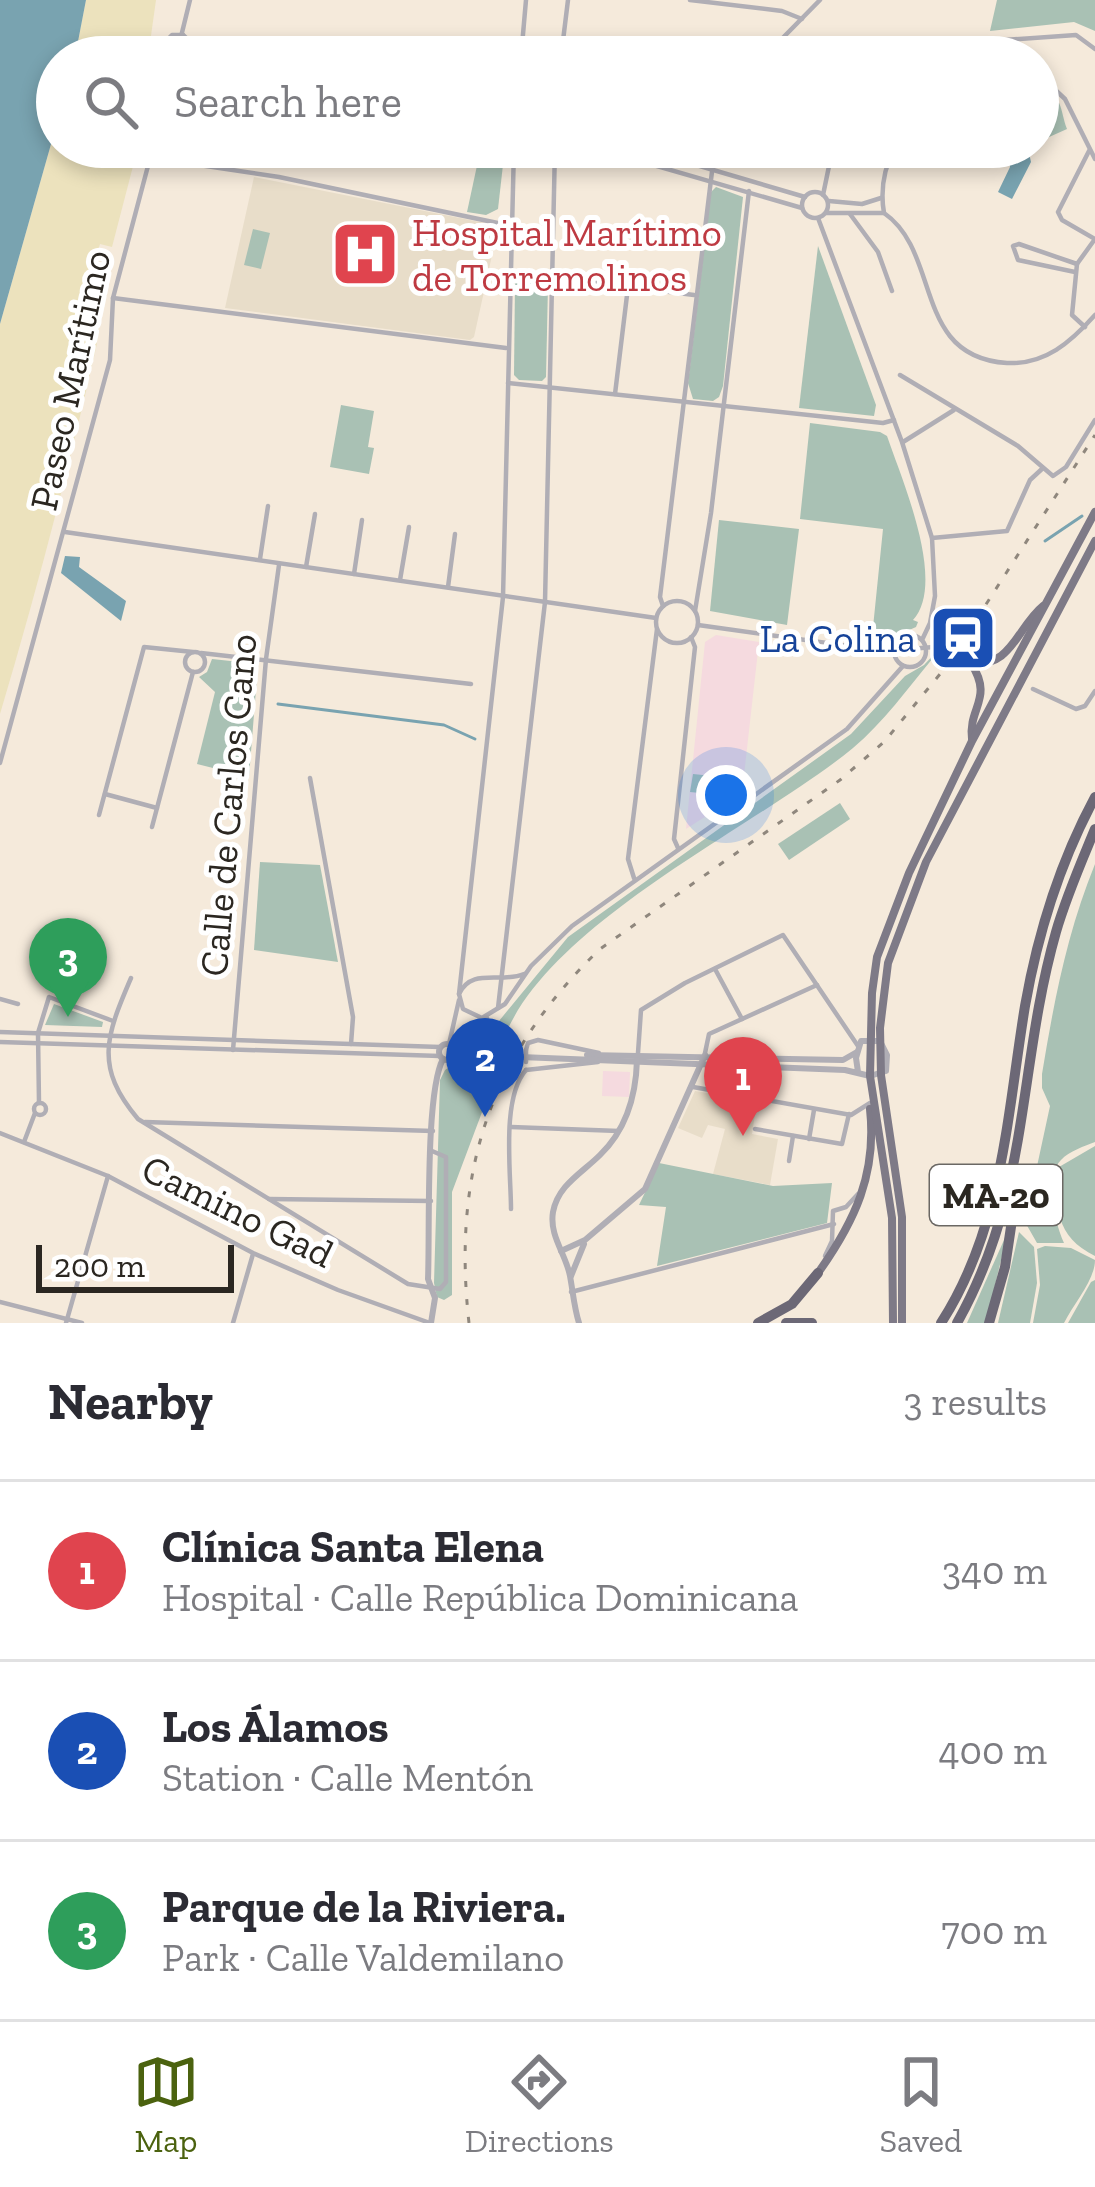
<!DOCTYPE html>
<meta charset="utf-8">
<style>
:root{--surface:#fff;--page:#f7f7f7;--text:#2b2b33;--muted:#7c7c81;--line:#e1e1e2;--accent:#4b620f}
body{margin:0;font-family:"Zilla Slab",serif;background:var(--page);color:var(--text)}
.scale{position:absolute;left:36px;bottom:30px;width:198px;box-sizing:border-box;padding-left:12px;border:6px solid #2b2721;border-top:0;font-size:33px;line-height:42px;white-space:nowrap;color:#2b2721;-webkit-text-stroke:9px #fff;paint-order:stroke}
.you{position:absolute;left:726px;top:795px;width:42px;height:42px;margin:-30px;border:9px solid #fff;border-radius:50%;background:#1a73e8;box-shadow:0 0 0 18px #1a73e833}
.badge{display:grid;place-items:center;width:78px;height:78px;border-radius:50%;background:var(--accent);color:#fff;font-size:39px;font-weight:700}
.pin{position:absolute;translate:-50% -99px;filter:drop-shadow(0 3px 6px #0008)}
.pin::after{content:'';position:absolute;top:63px;width:42px;height:36px;background:inherit;clip-path:polygon(0 0,100% 0,50% 100%)}
.list{margin:0;padding:0;list-style:none}
h2{display:flex;justify-content:space-between;align-items:center;height:156px;margin:0;padding:0 48px;font-size:51px}
h2 small{font-size:39px;font-weight:400;color:var(--muted)}
.list li{display:grid;grid-template-columns:78px 1fr auto;gap:36px;align-items:center;box-sizing:border-box;height:180px;padding:0 48px;border-top:3px solid var(--line)}
.list b{display:block;font-size:45px;white-space:nowrap}
.list p{margin:0;font-size:39px;white-space:nowrap;color:var(--muted)}
.list em{font-size:39px;font-style:normal;color:var(--muted)}
.icon{flex:none;width:66px;height:66px;fill:none;stroke:currentColor;stroke-width:2;stroke-linecap:round;stroke-linejoin:round}
.map{position:relative;flex:none;width:1095px;height:1323px;overflow:hidden}
.search{position:absolute;background:var(--surface);box-shadow:0 6px 18px #0003;left:36px;right:36px;top:36px;height:132px;display:flex;align-items:center;gap:30px;box-sizing:border-box;padding:0 42px;border-radius:66px;color:var(--muted);font-size:45px}
.sheet{height:696px;background:var(--surface)}
nav{display:flex;justify-content:space-around;align-items:center;box-sizing:border-box;height:168px;border-top:3px solid var(--line);background:var(--surface);font-size:33px;color:var(--muted)}
nav a{display:grid;justify-items:center;gap:6px}
nav .on{color:var(--accent)}
.map>svg:first-child{display:block}
.education{fill:#f5dadf}
.medical{fill:#e8ddc9}
.green{fill:#a9c1b4}
.sand{fill:#ece2bd}
.water{fill:#79a3b0}
.lines{fill:none;stroke-linecap:round;stroke-linejoin:round}
.stream{stroke:#79a3b0;stroke-width:3}
.minor{stroke:#b0aeb5;stroke-width:4.5}
.tertiary{stroke:#b0aeb5;stroke-width:6}
.primary{stroke:#7e7a87;stroke-width:8}
.motorway{stroke:#6c6876;stroke-width:10}
.rail{stroke:#8f877d;stroke-width:3;stroke-dasharray:6 12;stroke-linecap:butt}
.minor-bridge{stroke:#b0aeb5;stroke-width:4.5}
.labels{text-anchor:middle;dominant-baseline:central;stroke-width:10;stroke-linejoin:round;paint-order:stroke}
.shield{fill:#fff;stroke:#6b6864;stroke-width:3}
.shield-label{font-size:36px;font-weight:bold;fill:#2b2721}
.health-label{font-size:39px;fill:#be3a42;stroke:#fff;text-anchor:start}
.street-label{font-size:39px;fill:#2b2721;stroke:#fff}
.transit-label{font-size:39px;fill:#164399;stroke:#fff;text-anchor:end}
</style>
<div class="map">
<svg width="1095" height="1323" viewBox="0 0 1095 1323">
<rect width="100%" height="100%" fill="#f5eadb"/>
<g class="education">
<path d="M 716,635 L 759,642 L 742,793 L 686,829 L 705,642 Z"/>
<path d="M 603,1071 L 630,1072 L 629,1097 L 602,1096 Z"/>
</g>
<g class="medical">
<path d="M 254,177 L 495,225 L 498,228 L 474,337 L 470,340 L 225,308 Z"/>
<path d="M 695,1091 L 757,1101 L 752,1134 L 778,1139 L 770,1185 L 713,1174 L 725,1129 L 708,1125 L 702,1138 L 678,1128 Z"/>
</g>
<g class="green">
<path d="M 997,0 L 1095,0 L 1095,31 L 1074,22 L 990,31 Z"/>
<path d="M 1038,90 C 1063,91 1060,111 1067,129 L 1038,142 Z"/>
<path d="M 481,147 L 505,147 L 498,209 L 486,215 L 467,212 Z"/>
<path d="M 716,187 L 743,197 L 723,386 L 719,397 L 713,401 L 693,399 L 688,383 L 711,192 Z"/>
<path d="M 253,229 L 270,233 L 261,269 L 244,265 Z"/>
<path d="M 818,246 L 876,405 L 874,416 L 799,408 Z"/>
<path d="M 519,279 L 543,280 L 548,285 L 546,377 L 542,381 L 519,380 L 514,375 L 515,283 Z"/>
<path d="M 341,405 L 374,411 L 368,447 L 374,448 L 369,474 L 330,467 Z"/>
<path d="M 810,423 L 880,432 L 887,436 C 902,480 947,583 913,620 L 918,622 L 916,627 L 889,639 L 872,637 L 883,529 L 800,519 Z"/>
<path d="M 719,520 L 799,529 L 787,625 L 710,611 Z"/>
<path d="M 938,650 L 944,651 L 937,660 L 933,658 C 908,688 883,723 853,748 C 756,828 538,926 500,1049 L 477,1049 L 469,1040 L 472,1031 L 499,1021 L 568,937 L 851,734 L 905,676 L 924,665 Z"/>
<path d="M 212,659 L 258,664 L 249,777 L 197,764 L 215,692 L 199,677 L 207,672 Z"/>
<path d="M 693,774 L 732,778 L 730,796 L 690,792 Z"/>
<path d="M 840,803 L 850,819 L 789,860 L 778,844 Z"/>
<path d="M 260,862 L 320,865 L 338,962 L 254,950 Z"/>
<path d="M 1095,864 L 1095,1142 C 1085,1146 1069,1151 1061,1160 C 1043,1178 1055,1223 1064,1243 L 1037,1243 L 1025,1222 L 1050,1106 L 1042,1088 L 1042,1074 C 1054,1001 1067,933 1095,864 Z"/>
<path d="M 54,1004 L 103,1022 L 102,1027 L 45,1025 Z"/>
<path d="M 462,1059 L 502,1059 L 452,1192 L 452,1295 L 444,1300 L 437,1297 L 434,1283 L 440,1080 L 445,1070 Z"/>
<path d="M 1095,1146 L 1095,1256 C 1056,1237 1054,1207 1059,1167 Z"/>
<path d="M 659,1163 L 773,1186 L 832,1183 L 827,1223 L 657,1266 L 666,1207 L 639,1205 Z"/>
<path d="M 1008,1231 L 986,1323 L 967,1323 Z"/>
<path d="M 1019,1232 L 1034,1247 L 1037,1283 L 1030,1323 L 998,1323 Z"/>
<path d="M 1045,1246 L 1071,1248 L 1095,1260 C 1095,1280 1074,1303 1064,1323 L 1033,1323 L 1040,1285 L 1037,1249 Z"/>
<path d="M 1095,1280 L 1095,1323 L 1068,1323 L 1091,1282 Z"/>
</g>
<g class="sand">
<path d="M 86,0 L 156,0 L 148,57 L 75,57 Z"/>
<path d="M 57,123 L 57,147 L 138,147 L 112,247 L 100,244 L 95,261 L 107,265 C 100,293 102,320 96,348 C 68,472 36,593 0,714 L 0,324 Z"/>
</g>
<g class="water">
<path d="M 0,0 L 86,0 L 75,57 L 57,57 L 57,123 L 0,324 Z"/>
<path d="M 1020,151 L 1029,153 L 1031,162 L 1012,199 L 998,192 L 1010,167 L 1008,153 Z"/>
<path d="M 65,556 L 80,557 L 79,567 L 126,601 L 121,621 L 61,573 Z"/>
</g>
<g class="lines">
<g class="stream">
<path d="M 1045,541 L 1082,516"/>
<path d="M 278,704 L 444,725 L 475,739"/>
</g>
<g class="minor">
<path d="M 690,0 L 782,11 L 802,19"/>
<path d="M 183,35 L 207,57"/>
<path d="M 164,57 L 165,42 L 172,35 L 183,35"/>
<path d="M 176,57 L 190,0"/>
<path d="M 193,57 L 194,45"/>
<path d="M 521,57 L 526,0"/>
<path d="M 561,57 L 568,0"/>
<path d="M 764,57 L 820,0"/>
<path d="M 915,57 L 1004,40 L 1076,35 L 1095,49"/>
<path d="M 1038,85 L 1049,84 L 1065,99 L 1095,159"/>
<path d="M 591,147 L 802,208"/>
<path d="M 635,147 L 805,197"/>
<path d="M 895,147 C 884,168 880,190 884,213 C 942,253 912,357 1007,363 C 1045,365 1071,342 1095,315"/>
<path d="M 152,158 L 279,177 L 512,226"/>
<circle cx="815" cy="205" r="13"/>
<path d="M 823,195 L 833,147"/>
<path d="M 829,201 L 862,204 L 881,198"/>
<path d="M 826,213 L 884,213"/>
<path d="M 850,214 L 878,252 L 892,291"/>
<path d="M 818,218 L 902,442 L 932,538 L 935,596 L 930,623 L 922,640"/>
<path d="M 510,272 L 694,295"/>
<path d="M 1075,272 L 1018,260 L 1013,246 L 1019,244 L 1077,264"/>
<path d="M 113,298 L 506,348"/>
<path d="M 1085,327 L 1072,315 L 1077,264 L 1095,239 L 1062,220 L 1058,212 L 1089,151"/>
<path d="M 900,375 L 1018,446 L 1053,476 L 1066,467 L 1095,420"/>
<path d="M 508,383 L 883,423 L 894,420"/>
<path d="M 615,394 L 628,287"/>
<path d="M 903,442 L 954,410"/>
<path d="M 65,532 L 656,618"/>
<path d="M 932,538 L 1007,531 L 1030,480 L 1043,468"/>
<path d="M 260,559 L 268,506"/>
<path d="M 306,567 L 315,514"/>
<path d="M 354,574 L 362,520"/>
<path d="M 400,580 L 409,527"/>
<path d="M 448,587 L 455,534"/>
<circle cx="677" cy="622" r="21"/>
<path d="M 663,606 L 660,597 L 715,147"/>
<path d="M 695,611 L 711,513 L 749,191"/>
<path d="M 698,625 L 885,651 L 946,646"/>
<circle cx="910" cy="651" r="16"/>
<circle cx="195" cy="662" r="10"/>
<path d="M 201,653 L 471,684"/>
<path d="M 1033,689 L 1076,709 L 1085,706 L 1095,691"/>
<path d="M 0,763 L 110,360 L 113,298 L 153,147"/>
<path d="M 310,778 L 353,1017 L 351,1044"/>
<path d="M 105,794 L 157,808"/>
<path d="M 99,815 L 144,647 L 193,652"/>
<path d="M 152,827 L 193,672"/>
<path d="M 678,848 L 674,839 L 695,647 L 691,637"/>
<path d="M 634,878 L 628,859 L 657,629"/>
<path d="M 715,969 L 742,1019"/>
<path d="M 524,974 C 500,984 472,967 459,994 L 463,1009 L 482,1018 L 505,1004 L 531,966 L 572,926 L 847,729 L 903,666"/>
<path d="M 131,978 C 106,1036 94,1067 138,1119 L 408,1284 L 440,1289 L 446,1282 L 446,1157 L 432,1151"/>
<path d="M 459,994 L 503,597 L 514,147"/>
<path d="M 0,999 L 18,1004"/>
<path d="M 498,1008 L 545,602 L 555,147"/>
<path d="M 468,1030 L 464,1043 L 470,1051"/>
<path d="M 0,1032 L 440,1047"/>
<path d="M 0,1042 L 440,1056"/>
<path d="M 449,1044 L 459,1000"/>
<path d="M 454,1047 L 461,1031 L 487,1018"/>
<path d="M 233,1050 L 266,659 L 279,565"/>
<path d="M 526,1050 L 528,1043 L 538,1040 L 599,1053"/>
<path d="M 638,1053 L 641,1010 L 685,983 L 783,935 L 858,1046"/>
<path d="M 705,1053 L 709,1034 L 817,985"/>
<path d="M 526,1070 L 598,1062"/>
<path d="M 693,1087 L 851,1115 L 870,1103"/>
<circle cx="40" cy="1109" r="6"/>
<path d="M 39,1103 L 38,1033 L 49,997 L 113,1021"/>
<path d="M 145,1122 L 433,1131"/>
<path d="M 511,1127 L 619,1131"/>
<path d="M 755,1129 L 842,1144 L 849,1114"/>
<path d="M 0,1133 L 108,1176 L 253,1253 L 338,1290 L 430,1323"/>
<path d="M 809,1139 L 814,1110"/>
<path d="M 24,1142 L 35,1113"/>
<path d="M 789,1161 L 793,1136"/>
<path d="M 269,1199 L 431,1201"/>
<path d="M 511,1209 C 511,1173 501,1098 526,1070"/>
<path d="M 825,1256 L 832,1241 L 833,1211 L 846,1207 L 858,1194"/>
<path d="M 571,1292 L 834,1224"/>
<path d="M 0,1302 L 82,1323"/>
<path d="M 66,1323 L 108,1176"/>
<path d="M 233,1323 L 253,1254"/>
</g>
<g class="tertiary">
<circle cx="447" cy="1052" r="8"/>
<path d="M 455,1049 L 478,1052"/>
<path d="M 587,1055 L 843,1060 L 857,1052"/>
<path d="M 452,1058 L 472,1055 L 845,1070 L 870,1076 L 886,1071 L 887,1055 L 880,1041 L 861,1041 L 856,1058 L 858,1072"/>
<path d="M 561,1251 L 585,1240 L 645,1189 L 705,1055"/>
<path d="M 571,1276 L 584,1244"/>
<path d="M 431,1323 L 435,1298 L 428,1279 C 430,1233 425,1093 443,1059"/>
<path d="M 579,1323 C 574,1307 573,1292 570,1276 C 566,1254 549,1236 553,1212 C 558,1185 582,1173 600,1155 C 627,1129 636,1096 637,1060"/>
</g>
<g class="primary">
<path d="M 970,662 C 1011,670 1017,627 1043,606"/>
<path d="M 971,663 C 994,699 968,707 972,739"/>
<path d="M 818,1273 C 855,1221 877,1174 870,1109"/>
<path d="M 893,1323 L 892,1218 L 870,1076 L 872,993 L 877,957 L 909,873 L 972,741 L 1095,512"/>
<path d="M 902,1323 L 902,1217 L 881,1075 L 880,1028 L 888,963 L 926,862 L 1095,541"/>
</g>
<g class="motorway">
<path d="M 758,1323 L 792,1304 L 818,1273"/>
<path d="M 786,1323 L 812,1323"/>
<path d="M 941,1323 C 1003,1227 1007,1115 1025,1006 C 1038,932 1060,862 1095,797"/>
<path d="M 957,1323 C 1031,1191 1017,1069 1056,932 C 1066,897 1081,863 1095,829"/>
<path d="M 989,1323 L 1005,1267 L 1018,1180"/>
</g>
<path class="rail" d="M 469,1323 C 452,1172 490,1055 600,949 L 840,780 L 884,742 L 945,668 L 1095,435"/>
<g class="minor-bridge">
<path d="M 946,646 L 965,659"/>
<path d="M 526,1062 L 526,1050"/>
</g>
</g>
<defs>
<symbol id="hospital-square" viewBox="-11 -11 22 22"><rect x="-9" y="-9" width="18" height="18" rx="4" fill="#e0444e" stroke="#fff"/><path d="M-5-5h3v3.5h4V-5h3V5h-3V1.5h-4V5h-3Z" fill="#fff"/></symbol>
<symbol id="station-square" viewBox="-11 -11 22 22"><rect x="-9" y="-9" width="18" height="18" rx="4" fill="#1a4fb4" stroke="#fff"/><path d="M-3-6H3Q5-6 5-4V2Q5 4 3 4L4.5 6H3L1.5 4h-3L-3 6H-4.5L-3 4Q-5 4-5 2V-4Q-5-6-3-6ZM-3.5-4v3h7v-3ZM-3.5 1v1.5H-2V1ZM2 1v1.5H3.5V1Z" fill="#fff"/></symbol>
</defs>
<g fill-rule="evenodd">
<use href="#hospital-square" x="327" y="216" width="76" height="76"/>
<use href="#station-square" x="925" y="600" width="76" height="76"/>
</g>
<g class="labels">
<rect class="shield" x="930" y="1165" width="132" height="60" rx="9"/>
<g class="shield-label">
<text x="996" y="1195">MA-20</text>
</g>
<g class="health-label">
<text x="412" y="232">Hospital Marítimo<tspan x="412" dy="45">de Torremolinos</tspan></text>
</g>
<g class="street-label">
<text transform="translate(70 380) rotate(-78)">Paseo Marítimo</text>
<text transform="translate(228 805) rotate(-85)">Calle de Carlos Cano</text>
<text transform="translate(238 1211) rotate(26)">Camino Gad</text>
</g>
<g class="transit-label">
<text x="916" y="638">La Colina</text>
</g>
</g>
</svg>
<div class="scale">200 m</div>
<div class="you"></div>
<div class="pin badge" style="left:743px;top:1136px;background:#e0444e">1</div>
<div class="pin badge" style="left:485px;top:1117px;background:#1a4fb4">2</div>
<div class="pin badge" style="left:68px;top:1017px;background:#2e9e5b">3</div>
<div class="search"><svg class="icon" aria-label="search" viewBox="0 0 24 24"><circle cx="10" cy="10" r="6"/><path d="M15 15l6 6"/></svg>Search here</div>
</div>
<section class="sheet">
<h2>Nearby<small>3 results</small></h2>
<ul class="list">
<li><span class="badge" style="background:#e0444e">1</span><div><b>Clínica Santa Elena</b><p>Hospital · Calle República Dominicana</p></div><em>340 m</em></li>
<li><span class="badge" style="background:#1a4fb4">2</span><div><b>Los Álamos</b><p>Station · Calle Mentón</p></div><em>400 m</em></li>
<li><span class="badge" style="background:#2e9e5b">3</span><div><b>Parque de la Riviera.</b><p>Park · Calle Valdemilano</p></div><em>700 m</em></li>
</ul>
</section>
<nav>
<a class="on"><svg class="icon" aria-label="map" viewBox="0 0 24 24"><path d="M3 6l6-2 6 2 6-2v14l-6 2-6-2-6 2zM9 4v14M15 6v14"/></svg>Map</a>
<a><svg class="icon" aria-label="directions" viewBox="0 0 24 24"><path d="M12 3l9 9-9 9-9-9zM9 14v-3h6M13 9l2 2-2 2"/></svg>Directions</a>
<a><svg class="icon" aria-label="saved" viewBox="0 0 24 24"><path d="M7 4h10v16l-5-4-5 4z"/></svg>Saved</a>
</nav>
